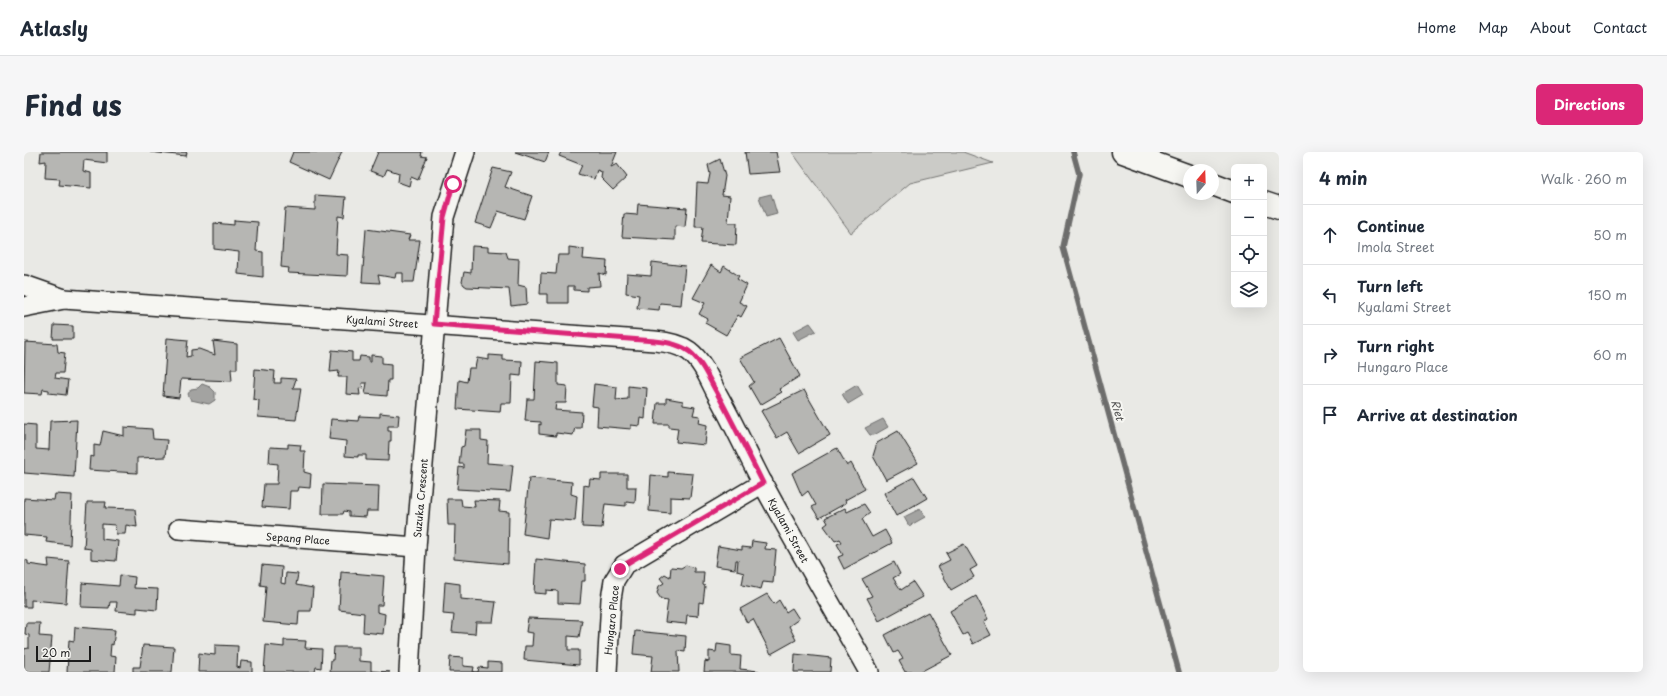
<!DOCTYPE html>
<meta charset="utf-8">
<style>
:root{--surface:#fff;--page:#f6f6f7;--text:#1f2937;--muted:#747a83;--line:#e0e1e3;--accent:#db2777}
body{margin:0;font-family:"Playpen Sans",sans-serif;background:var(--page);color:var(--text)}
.controls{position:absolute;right:12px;top:12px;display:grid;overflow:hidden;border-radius:6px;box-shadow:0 4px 16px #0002}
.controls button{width:36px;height:36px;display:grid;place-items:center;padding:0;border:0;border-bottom:1px solid var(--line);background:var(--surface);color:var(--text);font:20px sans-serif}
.compass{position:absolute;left:1159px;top:12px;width:36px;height:36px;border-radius:50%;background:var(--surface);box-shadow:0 4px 16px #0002;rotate:19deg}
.scale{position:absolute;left:12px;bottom:10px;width:55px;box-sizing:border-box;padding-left:4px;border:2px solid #1c1c1c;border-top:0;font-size:11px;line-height:14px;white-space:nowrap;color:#1c1c1c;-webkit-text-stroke:3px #f6f6f2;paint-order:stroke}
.stop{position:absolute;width:12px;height:12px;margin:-9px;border:3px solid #db2777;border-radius:50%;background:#fff}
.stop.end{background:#db2777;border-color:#fff;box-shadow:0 1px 4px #0008}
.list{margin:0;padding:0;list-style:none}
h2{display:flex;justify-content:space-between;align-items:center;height:52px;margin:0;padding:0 16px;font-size:17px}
h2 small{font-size:13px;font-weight:400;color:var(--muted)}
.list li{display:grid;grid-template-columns:26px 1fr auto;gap:12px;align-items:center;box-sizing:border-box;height:60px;padding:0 16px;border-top:1px solid var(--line)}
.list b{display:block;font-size:15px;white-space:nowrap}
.list p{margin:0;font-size:13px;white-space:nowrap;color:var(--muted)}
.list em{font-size:13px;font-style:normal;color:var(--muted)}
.icon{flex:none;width:22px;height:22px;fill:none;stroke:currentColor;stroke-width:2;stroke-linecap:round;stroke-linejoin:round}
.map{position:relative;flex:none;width:1255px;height:520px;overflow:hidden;border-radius:6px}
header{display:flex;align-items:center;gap:24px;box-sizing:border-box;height:56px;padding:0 20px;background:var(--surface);border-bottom:1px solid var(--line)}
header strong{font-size:19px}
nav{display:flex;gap:22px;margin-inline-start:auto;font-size:14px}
.intro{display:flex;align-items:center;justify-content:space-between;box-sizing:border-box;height:96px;padding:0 24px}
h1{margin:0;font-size:28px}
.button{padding:10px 18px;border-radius:6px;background:var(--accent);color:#fff;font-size:14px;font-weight:700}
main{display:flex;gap:24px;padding:0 24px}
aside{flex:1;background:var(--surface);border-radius:6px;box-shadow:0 4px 16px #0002}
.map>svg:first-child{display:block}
.green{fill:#cbcbc7;stroke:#747472}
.water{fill:#a3a3a1;stroke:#6d6d6c}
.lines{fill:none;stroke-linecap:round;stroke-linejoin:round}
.stream{stroke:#6d6d6c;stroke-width:5.5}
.building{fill:#b6b6b3;stroke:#1c1c1c}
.minor-casing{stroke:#1c1c1c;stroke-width:22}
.tertiary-casing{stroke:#1c1c1c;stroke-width:25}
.minor{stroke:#f6f6f2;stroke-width:19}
.tertiary{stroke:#f6f6f2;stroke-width:22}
.route{stroke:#db2777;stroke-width:5}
.labels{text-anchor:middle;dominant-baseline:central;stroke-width:4;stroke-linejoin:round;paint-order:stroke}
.street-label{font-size:10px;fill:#1c1c1c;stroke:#f6f6f2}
.water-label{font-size:11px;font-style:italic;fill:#525251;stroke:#f6f6f2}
</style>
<header>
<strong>Atlasly</strong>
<nav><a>Home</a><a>Map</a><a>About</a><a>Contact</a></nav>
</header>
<div class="intro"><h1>Find us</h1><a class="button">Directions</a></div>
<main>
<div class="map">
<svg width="1255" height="520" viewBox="0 0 1255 520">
<rect width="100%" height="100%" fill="#e9e9e5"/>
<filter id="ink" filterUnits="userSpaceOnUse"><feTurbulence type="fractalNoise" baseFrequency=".025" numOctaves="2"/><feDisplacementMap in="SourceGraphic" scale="8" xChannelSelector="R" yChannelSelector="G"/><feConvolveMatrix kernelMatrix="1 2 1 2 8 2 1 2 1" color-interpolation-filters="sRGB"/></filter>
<g filter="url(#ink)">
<path class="green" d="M 768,0 L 939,0 L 969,11 L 886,31 L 827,81 Z"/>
<g class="water">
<path d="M 747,42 L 753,62 L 742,65 L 735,45 Z"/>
<path d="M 786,171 L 792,179 L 774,188 L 769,180 Z"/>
<path d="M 178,232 L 186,235 L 191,240 L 191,248 L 185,252 L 167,248 L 164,242 L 167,237 L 174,236 Z"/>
<path d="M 833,233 L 839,243 L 824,252 L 818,242 Z"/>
<path d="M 859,267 L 864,275 L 850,283 L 846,283 L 841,276 Z"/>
<path d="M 896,357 L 901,365 L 885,374 L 880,365 Z"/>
</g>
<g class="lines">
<path class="stream" d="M 1049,0 L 1055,22 L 1039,95 L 1155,520"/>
</g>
<g class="building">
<path d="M 17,0 L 83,0 L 83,11 L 60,8 L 59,19 L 67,21 L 67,36 L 35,33 L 36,27 L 21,26 L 22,9 L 16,10 Z"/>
<path d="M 126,0 L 163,0 L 162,4 Z"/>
<path d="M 269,0 L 318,0 L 305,28 L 265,10 Z"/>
<path d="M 354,0 L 398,0 L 397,4 L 403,5 L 394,28 L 387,25 L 385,34 L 374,30 L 375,21 L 363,17 L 360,24 L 346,19 Z"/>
<path d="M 491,0 L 525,0 L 521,10 Z"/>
<path d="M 537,0 L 593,0 L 587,15 L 593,12 L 603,25 L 589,38 L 577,26 L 578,20 L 573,18 L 570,27 L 554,22 L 558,13 L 535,4 Z"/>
<path d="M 721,0 L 752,0 L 756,20 L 724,22 Z"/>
<path d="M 696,7 L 701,24 L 698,43 L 706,44 L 704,71 L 713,71 L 712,93 L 677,91 L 679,75 L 671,75 L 673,31 L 684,32 L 686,22 L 684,13 Z"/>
<path d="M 469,16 L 487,20 L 481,35 L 508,44 L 500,67 L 474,59 L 467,76 L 451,71 Z"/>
<path d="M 291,43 L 322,45 L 320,65 L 314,64 L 312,102 L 324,103 L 323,124 L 264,121 L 265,116 L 257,115 L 261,56 L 291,58 Z"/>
<path d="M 614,52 L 663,56 L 661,75 L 651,74 L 651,88 L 598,85 L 600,62 L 613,63 Z"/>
<path d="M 210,68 L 234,70 L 232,99 L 239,100 L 239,125 L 214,122 L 215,100 L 190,97 L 190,71 L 210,73 Z"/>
<path d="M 342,77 L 386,83 L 384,88 L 396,88 L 390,130 L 379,130 L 379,121 L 372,121 L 371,126 L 354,123 L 356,131 L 338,130 Z"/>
<path d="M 448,94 L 464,95 L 464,99 L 482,100 L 484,106 L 495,107 L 494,133 L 502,135 L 503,152 L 487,154 L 485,137 L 443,135 L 440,133 L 438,130 L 440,120 L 447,121 Z"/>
<path d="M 545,95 L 560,97 L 559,107 L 583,109 L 582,123 L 575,121 L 576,134 L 563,135 L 563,139 L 550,138 L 550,134 L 544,134 L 544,151 L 523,151 L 523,142 L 516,142 L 517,121 L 532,122 L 534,103 L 545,103 Z"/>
<path d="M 628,110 L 661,114 L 657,153 L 636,151 L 635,158 L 613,156 L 615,143 L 602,141 L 603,122 L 627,124 Z"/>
<path d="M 687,113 L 697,120 L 700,114 L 715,124 L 713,127 L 723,133 L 715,150 L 723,154 L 717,165 L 714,163 L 702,183 L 681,171 L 684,167 L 675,162 L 681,151 L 669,146 Z"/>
<path d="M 30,173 L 49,174 L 49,187 L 29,187 Z"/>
<path d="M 143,186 L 164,188 L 162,205 L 167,204 L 167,198 L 175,197 L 191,203 L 189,189 L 213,192 L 213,217 L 207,217 L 208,229 L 157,227 L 155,246 L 139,244 Z"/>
<path d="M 755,186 L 776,224 L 755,237 L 758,240 L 736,253 L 725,234 L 730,230 L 716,206 Z"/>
<path d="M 1,190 L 33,192 L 34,200 L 41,201 L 39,221 L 32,221 L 31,226 L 44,228 L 42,243 L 25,241 L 25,238 L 19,237 L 18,242 L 0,241 Z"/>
<path d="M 308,198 L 328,200 L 328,209 L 335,209 L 336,204 L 345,205 L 345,210 L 347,210 L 347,203 L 358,204 L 358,211 L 367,212 L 367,228 L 364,228 L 363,244 L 341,242 L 343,231 L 338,231 L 339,237 L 335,236 L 336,243 L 322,242 L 323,225 L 314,225 L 315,219 L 306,220 Z"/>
<path d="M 465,203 L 479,204 L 479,208 L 498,209 L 497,224 L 488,223 L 487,251 L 477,251 L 476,260 L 433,257 L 435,228 L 443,230 L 445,216 L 451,216 L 453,206 L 465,208 Z"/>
<path d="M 512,209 L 534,211 L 534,233 L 543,234 L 542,251 L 532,251 L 531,258 L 558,260 L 557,276 L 551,276 L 549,283 L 532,281 L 532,284 L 515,282 L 515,272 L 517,273 L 517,270 L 501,269 L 503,247 L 510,247 Z"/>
<path d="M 231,217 L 251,219 L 250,231 L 257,231 L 257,226 L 272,227 L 269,236 L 277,236 L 272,268 L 234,265 L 235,248 L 229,247 Z"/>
<path d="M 570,232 L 593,235 L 592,248 L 604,247 L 604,234 L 623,236 L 621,267 L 617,266 L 616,274 L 607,273 L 607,277 L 573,274 L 574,255 L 568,254 Z"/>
<path d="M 780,238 L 806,283 L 775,301 L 763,280 L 753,286 L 737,259 Z"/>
<path d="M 642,246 L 659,249 L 659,253 L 671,255 L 669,263 L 676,264 L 675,271 L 683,273 L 681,293 L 652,290 L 654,276 L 645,275 L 645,272 L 631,272 L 633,251 L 642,251 Z"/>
<path d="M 356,261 L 375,263 L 374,274 L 364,274 L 364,279 L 367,279 L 367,289 L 365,289 L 364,309 L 342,308 L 342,303 L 334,303 L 334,305 L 321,304 L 322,289 L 305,287 L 307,267 L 334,269 L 335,264 L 356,265 Z"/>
<path d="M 53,268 L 50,325 L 0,321 L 0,272 L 12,273 L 12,297 L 25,298 L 26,269 Z"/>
<path d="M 100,275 L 128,277 L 129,287 L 143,288 L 141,305 L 113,306 L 113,321 L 65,318 L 66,304 L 70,305 L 70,293 L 76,294 L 79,279 L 100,284 Z"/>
<path d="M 442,278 L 457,278 L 457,288 L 464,289 L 463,311 L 489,313 L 486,340 L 433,337 L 435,315 L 440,316 L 440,312 L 435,312 L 437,295 L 440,294 Z"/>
<path d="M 874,279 L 894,311 L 862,328 L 849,304 L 853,291 Z"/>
<path d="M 264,292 L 277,293 L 276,299 L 281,299 L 280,320 L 287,322 L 286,336 L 275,335 L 274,339 L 266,339 L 265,357 L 238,355 L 240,332 L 253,332 L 254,312 L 245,311 L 246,295 L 264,296 Z"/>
<path d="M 813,296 L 823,314 L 827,311 L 841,337 L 821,348 L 822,351 L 795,366 L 788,355 L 792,353 L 784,339 L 778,344 L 768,321 Z"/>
<path d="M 644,320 L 669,322 L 666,346 L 646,345 L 646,361 L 625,359 L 627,323 L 644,325 Z"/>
<path d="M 577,322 L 603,322 L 603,335 L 612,335 L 611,351 L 602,350 L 602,354 L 581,352 L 578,376 L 558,375 L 560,333 L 565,334 L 566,327 L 577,328 Z"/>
<path d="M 890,325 L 903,346 L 872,364 L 860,341 Z"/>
<path d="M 505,326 L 548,330 L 547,342 L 553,344 L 551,369 L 525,367 L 523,386 L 499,382 Z"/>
<path d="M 299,332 L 355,334 L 354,359 L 343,359 L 342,365 L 325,364 L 325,360 L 320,359 L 319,362 L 298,362 Z"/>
<path d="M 31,342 L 48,343 L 46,393 L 22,390 L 23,385 L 0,383 L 0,346 L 30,348 Z"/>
<path d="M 423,347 L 437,347 L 438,354 L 451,355 L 450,348 L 476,349 L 475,359 L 485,360 L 484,412 L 430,407 L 431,373 L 424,373 Z"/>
<path d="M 63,350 L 82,350 L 81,356 L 111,357 L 113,375 L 102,373 L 101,382 L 92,382 L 91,373 L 78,372 L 78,387 L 94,389 L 92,409 L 67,407 L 67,397 L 60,396 Z"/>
<path d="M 840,352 L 846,361 L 838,367 L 848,385 L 861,378 L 868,391 L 820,417 L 814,405 L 819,403 L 813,392 L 818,390 L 816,387 L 811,389 L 800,374 L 804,371 L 801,366 L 821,356 L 823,360 Z"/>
<path d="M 728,389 L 742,391 L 741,397 L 752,398 L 749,431 L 739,430 L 737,437 L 718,433 L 720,421 L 713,419 L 714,408 L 712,408 L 711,417 L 691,414 L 694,394 L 718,398 L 718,395 L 727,396 Z"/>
<path d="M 940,392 L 953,414 L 946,418 L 950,425 L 927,438 L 914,414 L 926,408 L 922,401 Z"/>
<path d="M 24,407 L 45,409 L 42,451 L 7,448 L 7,455 L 0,455 L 0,408 L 4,409 L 4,412 L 25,415 Z"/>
<path d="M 512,407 L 561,412 L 561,429 L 558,429 L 556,452 L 534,451 L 534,439 L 522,438 L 522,442 L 510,441 Z"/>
<path d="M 870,410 L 876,422 L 869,426 L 877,438 L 889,430 L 899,445 L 855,469 L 843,446 L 848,444 L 838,427 Z"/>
<path d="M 238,413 L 258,415 L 257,431 L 261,432 L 262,421 L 274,422 L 272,433 L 289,436 L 287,459 L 275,459 L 274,473 L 239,470 L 242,434 L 236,433 Z"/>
<path d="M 662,413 L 670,416 L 670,420 L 680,420 L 679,433 L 681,434 L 679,451 L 675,450 L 674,464 L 663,463 L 662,472 L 641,470 L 644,448 L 637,447 L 633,441 L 635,434 L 640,431 L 636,426 L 641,422 L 646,425 L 647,415 L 657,416 Z"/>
<path d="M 317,420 L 360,424 L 358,453 L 353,453 L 353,460 L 361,462 L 359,482 L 339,480 L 340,461 L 315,458 Z"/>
<path d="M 96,423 L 111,425 L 110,436 L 134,437 L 133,458 L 113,456 L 113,461 L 92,459 L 93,450 L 86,450 L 85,456 L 57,455 L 58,431 L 95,434 Z"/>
<path d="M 421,430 L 436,432 L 436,447 L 472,450 L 469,470 L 452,470 L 451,482 L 428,480 L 430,463 L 419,462 Z"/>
<path d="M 743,442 L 750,452 L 755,448 L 762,460 L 768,456 L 775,467 L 765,474 L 772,488 L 747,502 L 729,467 L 723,471 L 716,457 Z"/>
<path d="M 952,444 L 964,467 L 960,470 L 967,483 L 949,492 L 943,481 L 939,483 L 926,459 Z"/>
<path d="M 904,460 L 928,503 L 896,520 L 881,520 L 875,509 L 879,507 L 874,499 L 870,501 L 861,483 Z"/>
<path d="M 504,466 L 558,468 L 555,485 L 544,484 L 544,498 L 555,498 L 555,513 L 500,508 L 501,494 L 508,494 L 509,481 L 502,480 Z"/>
<path d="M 2,471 L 16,471 L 15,484 L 28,485 L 25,520 L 0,520 L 0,497 L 5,496 L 5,483 L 1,482 Z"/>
<path d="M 51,475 L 91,478 L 89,493 L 87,492 L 86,504 L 92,505 L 91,520 L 43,520 L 45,488 L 50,489 Z"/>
<path d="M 611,479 L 662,484 L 661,500 L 654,499 L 655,520 L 627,520 L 629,504 L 609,502 Z"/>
<path d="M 260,488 L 282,489 L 281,496 L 298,497 L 297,516 L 292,515 L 291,520 L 240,520 L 242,493 L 260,495 Z"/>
<path d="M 693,492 L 707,494 L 707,503 L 717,504 L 716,517 L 735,519 L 735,520 L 680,520 L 681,509 L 685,510 L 685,499 L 692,500 Z"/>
<path d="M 119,493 L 150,495 L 148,520 L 109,520 L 109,515 L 116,515 Z"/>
<path d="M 191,493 L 214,494 L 213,515 L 216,516 L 217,509 L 228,510 L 228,520 L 174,520 L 175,501 L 191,503 Z"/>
<path d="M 310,495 L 335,495 L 335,509 L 347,510 L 347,519 L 366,520 L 306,520 L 307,508 L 309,508 Z"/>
<path d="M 771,502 L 807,506 L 806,520 L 770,520 Z"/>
<path d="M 426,505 L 439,506 L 439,514 L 450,515 L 449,520 L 454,520 L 455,515 L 464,516 L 464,510 L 478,511 L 478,520 L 425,520 Z"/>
</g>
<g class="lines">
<defs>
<g id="minor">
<path d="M 0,133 L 40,147 L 631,189 C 643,190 655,192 665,199 C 678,209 685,226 692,240 C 709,270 723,301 739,332 C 773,395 810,457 845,520"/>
<path d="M 0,155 L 40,147"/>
<path d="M 155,377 L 392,395"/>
<path d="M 385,520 L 392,395 L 420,65 L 441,0"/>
<path d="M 583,520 L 587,447 L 590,429 L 600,413 L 739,331"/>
</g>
<g id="tertiary">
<path d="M 1099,0 L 1165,24"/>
<path d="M 1189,32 L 1210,40"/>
<path d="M 1240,51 L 1255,56"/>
</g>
</defs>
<use href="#minor" class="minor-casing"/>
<use href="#tertiary" class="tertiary-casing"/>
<use href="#minor" class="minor"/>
<use href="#tertiary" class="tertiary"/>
</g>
</g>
<g class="lines" filter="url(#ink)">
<path class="route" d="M 429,32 L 420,65 L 410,172 L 631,189 C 643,190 656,192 666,200 C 678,210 685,227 693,241 C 709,271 724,301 739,331 L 600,413 L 596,417"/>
</g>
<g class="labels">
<g class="street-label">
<text transform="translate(358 169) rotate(4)">Kyalami Street</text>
<text transform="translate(396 346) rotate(-85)">Suzuka Crescent</text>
<text transform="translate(765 378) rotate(61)">Kyalami Street</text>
<text transform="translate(274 386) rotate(4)">Sepang Place</text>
<text transform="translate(587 468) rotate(-84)">Hungaro Place</text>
</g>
<g class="water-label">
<text transform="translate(1094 258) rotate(75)">Riet</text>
</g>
</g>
</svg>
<div class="controls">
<button>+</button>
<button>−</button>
<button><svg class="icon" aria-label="locate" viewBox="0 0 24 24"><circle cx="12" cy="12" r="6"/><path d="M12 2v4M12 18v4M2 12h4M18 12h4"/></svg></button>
<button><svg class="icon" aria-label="layers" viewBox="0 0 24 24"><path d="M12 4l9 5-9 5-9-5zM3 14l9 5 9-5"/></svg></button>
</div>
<svg class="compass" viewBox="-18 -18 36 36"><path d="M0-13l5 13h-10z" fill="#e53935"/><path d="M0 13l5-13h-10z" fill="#747a83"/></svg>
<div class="scale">20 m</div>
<div class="stop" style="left:429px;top:32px"></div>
<div class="stop end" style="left:596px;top:417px"></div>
</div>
<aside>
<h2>4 min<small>Walk · 260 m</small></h2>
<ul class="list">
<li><svg class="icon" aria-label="ahead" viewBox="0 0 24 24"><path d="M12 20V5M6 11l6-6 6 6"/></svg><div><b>Continue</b><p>Imola Street</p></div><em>50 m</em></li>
<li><svg class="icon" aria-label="left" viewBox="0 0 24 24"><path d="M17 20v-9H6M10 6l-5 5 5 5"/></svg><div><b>Turn left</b><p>Kyalami Street</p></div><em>150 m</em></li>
<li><svg class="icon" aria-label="right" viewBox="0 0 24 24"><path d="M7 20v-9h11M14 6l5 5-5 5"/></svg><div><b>Turn right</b><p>Hungaro Place</p></div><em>60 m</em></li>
<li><svg class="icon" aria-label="arrive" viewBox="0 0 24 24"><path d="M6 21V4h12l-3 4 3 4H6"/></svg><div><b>Arrive at destination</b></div></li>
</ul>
</aside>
</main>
